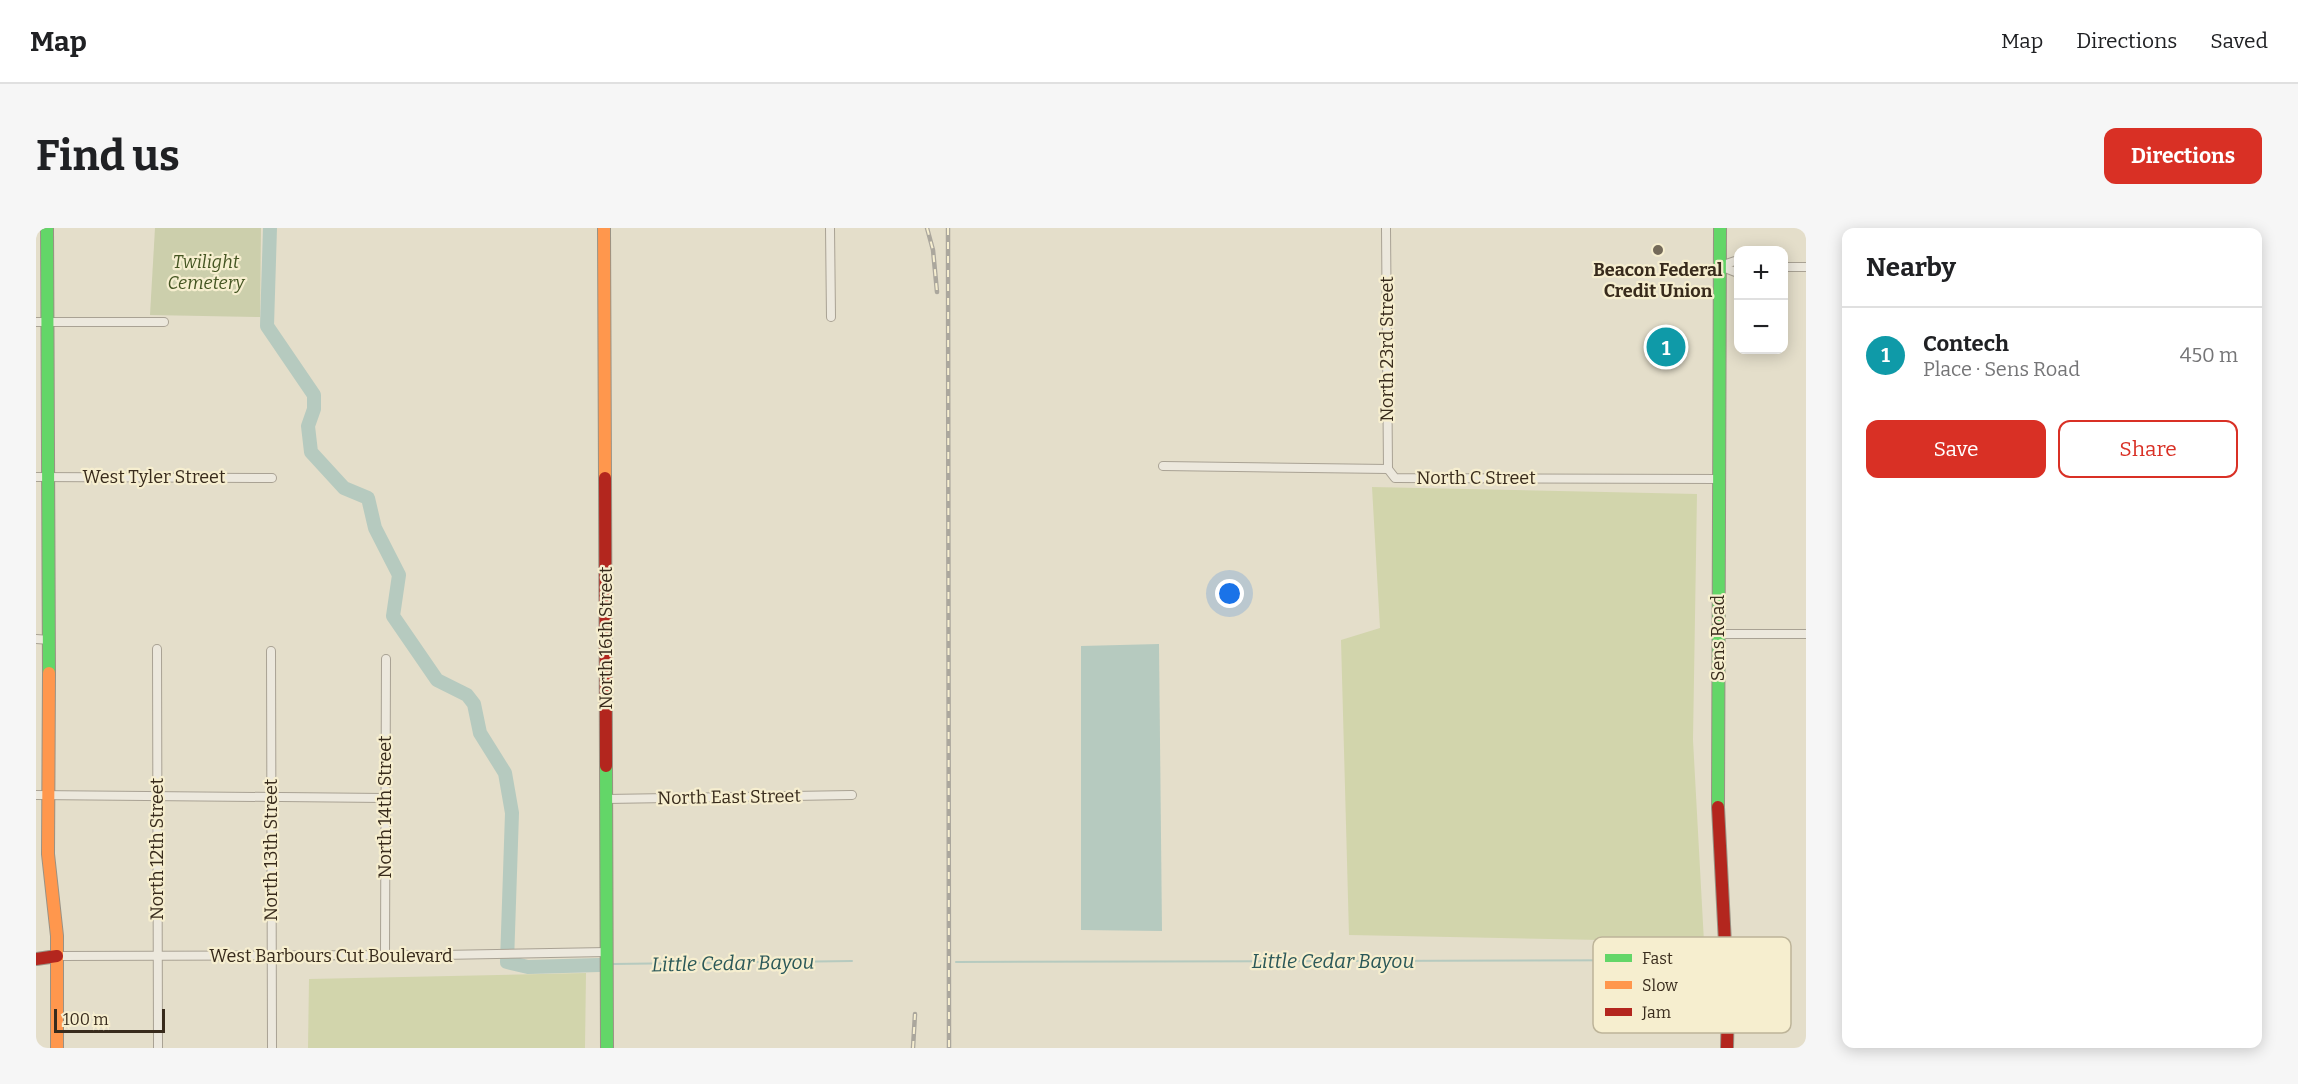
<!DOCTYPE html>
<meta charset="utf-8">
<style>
:root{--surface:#fff;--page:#f6f6f6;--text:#202124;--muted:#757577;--line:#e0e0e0;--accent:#d93025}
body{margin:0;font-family:Bitter,serif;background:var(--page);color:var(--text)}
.controls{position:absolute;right:18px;top:18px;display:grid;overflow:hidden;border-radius:12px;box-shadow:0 3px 15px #0003}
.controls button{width:54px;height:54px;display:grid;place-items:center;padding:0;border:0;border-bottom:2px solid var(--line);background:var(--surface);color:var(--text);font:30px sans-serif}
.scale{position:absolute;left:18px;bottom:15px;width:111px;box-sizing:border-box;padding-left:6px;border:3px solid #382b1c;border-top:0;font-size:16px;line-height:21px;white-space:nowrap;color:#382b1c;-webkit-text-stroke:4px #f6eecf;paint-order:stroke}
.you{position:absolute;left:1194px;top:366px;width:21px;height:21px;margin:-15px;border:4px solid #fff;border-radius:50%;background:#1a73e8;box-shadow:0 0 0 9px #1a73e833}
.badge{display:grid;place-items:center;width:39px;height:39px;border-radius:50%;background:var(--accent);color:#fff;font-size:20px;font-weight:700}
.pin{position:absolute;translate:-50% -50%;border:3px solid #fff;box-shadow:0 2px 6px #0006}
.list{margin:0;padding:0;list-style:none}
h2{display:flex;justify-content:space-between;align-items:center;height:78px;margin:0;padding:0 24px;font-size:26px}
h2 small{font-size:20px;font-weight:400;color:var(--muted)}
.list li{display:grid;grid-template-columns:39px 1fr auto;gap:18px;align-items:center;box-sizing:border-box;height:96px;padding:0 24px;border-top:2px solid var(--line)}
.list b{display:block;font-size:22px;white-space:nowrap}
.list p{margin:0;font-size:20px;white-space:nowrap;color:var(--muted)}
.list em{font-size:20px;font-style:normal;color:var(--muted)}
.actions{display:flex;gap:12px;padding:18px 24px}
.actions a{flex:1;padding:14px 0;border:2px solid var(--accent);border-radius:12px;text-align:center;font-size:21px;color:var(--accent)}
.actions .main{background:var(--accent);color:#fff}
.map{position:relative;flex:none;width:1770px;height:820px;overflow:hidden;border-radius:12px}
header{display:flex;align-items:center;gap:36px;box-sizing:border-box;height:84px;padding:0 30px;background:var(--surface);border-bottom:2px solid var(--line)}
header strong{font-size:28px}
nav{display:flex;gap:33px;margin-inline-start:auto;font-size:21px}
.intro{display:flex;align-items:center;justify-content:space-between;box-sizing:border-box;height:144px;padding:0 36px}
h1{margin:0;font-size:42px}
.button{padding:15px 27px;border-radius:12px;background:var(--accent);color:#fff;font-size:21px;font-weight:700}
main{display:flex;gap:36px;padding:0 36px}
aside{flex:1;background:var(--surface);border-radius:12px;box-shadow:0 3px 15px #0003}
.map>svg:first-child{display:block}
.green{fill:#d2d5ac}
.cemetery{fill:#cccfac}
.water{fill:#b6cabf}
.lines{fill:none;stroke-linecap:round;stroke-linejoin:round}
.stream{stroke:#b6cabf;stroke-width:2}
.river{stroke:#b6cabf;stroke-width:14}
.street-casing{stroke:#a9a294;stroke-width:10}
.fast-casing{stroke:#999284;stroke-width:14}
.slow-casing{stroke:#999284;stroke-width:14}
.jam-casing{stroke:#999284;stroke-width:14}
.street{stroke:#ece8dd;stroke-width:8}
.fast{stroke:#63d668;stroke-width:12}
.slow{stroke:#ff974d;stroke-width:12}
.jam{stroke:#b3261e;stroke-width:12}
.rail-casing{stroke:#aba79d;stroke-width:4.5}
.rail{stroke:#f6eecf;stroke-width:2;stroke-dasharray:7;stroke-linecap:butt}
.poi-dot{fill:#746a59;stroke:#f6eecf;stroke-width:2}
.labels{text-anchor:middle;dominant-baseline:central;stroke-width:4.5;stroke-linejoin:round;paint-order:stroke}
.park-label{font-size:18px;font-style:italic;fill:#452;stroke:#f6eecf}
.poi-label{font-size:18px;font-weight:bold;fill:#382b1c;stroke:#f6eecf}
.street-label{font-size:18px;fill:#382b1c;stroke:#f6eecf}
.water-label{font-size:20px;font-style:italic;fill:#2b5858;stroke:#f6eecf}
.key{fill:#f6eecf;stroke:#bdb499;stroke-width:1.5}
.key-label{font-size:16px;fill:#382b1c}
</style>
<header>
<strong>Map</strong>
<nav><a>Map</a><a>Directions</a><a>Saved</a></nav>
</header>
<div class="intro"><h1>Find us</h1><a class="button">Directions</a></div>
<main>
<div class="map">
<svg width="1770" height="820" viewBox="0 0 1770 820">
<rect width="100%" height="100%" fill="#e4deca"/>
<g class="green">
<path d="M 1336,259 L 1661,266 L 1657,512 L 1668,714 L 1313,707 L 1305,412 L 1344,400 Z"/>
<path d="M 550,745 L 549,820 L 272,820 L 273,751 Z"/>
</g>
<path class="cemetery" d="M 119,0 L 225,0 L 224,89 L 114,87 Z"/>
<path class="water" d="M 1123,416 L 1126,703 L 1045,702 L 1045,418 Z"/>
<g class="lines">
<g class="stream">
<path d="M 920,734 L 1673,732"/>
<path d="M 577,736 L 816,733"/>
</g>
<path class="river" d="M 234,0 L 231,98 L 278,167 L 278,181 L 272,198 L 275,224 L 308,260 L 332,270 L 339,300 L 363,347 L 357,388 L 401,452 L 431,467 L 438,476 L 444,505 L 469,545 L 476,585 L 471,734 L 492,739 L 563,737"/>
<defs>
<g id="street">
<path d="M 794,0 L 795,89"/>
<path d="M 1350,0 L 1352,241"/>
<path d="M 1684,38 L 1702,45"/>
<path d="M 1684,38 L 1702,32"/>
<path d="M 1748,39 L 1770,39"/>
<path d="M 0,94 L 128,94"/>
<path d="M 1127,238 L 1352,241 L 1359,250 L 1684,251"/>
<path d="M 0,249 L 236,250"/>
<path d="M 1682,406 L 1770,406"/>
<path d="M 0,411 L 14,412"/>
<path d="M 121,421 L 122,820"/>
<path d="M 235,423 L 236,820"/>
<path d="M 0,567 L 349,570"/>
<path d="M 570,571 L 816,567"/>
<path d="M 349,727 L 350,431"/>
<path d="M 21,728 L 405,727 L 571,724"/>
</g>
<g id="fast">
<path d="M 11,0 L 13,445"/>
<path d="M 570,538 L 571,820"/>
<path d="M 1682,579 L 1684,0"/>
</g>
<g id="slow">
<path d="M 568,0 L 569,250"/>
<path d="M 13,445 L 12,626 L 21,708 L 21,820"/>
</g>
<g id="jam">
<path d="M 569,250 L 570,538"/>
<path d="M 1682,579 L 1692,774 L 1691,820"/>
<path d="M 0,731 L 21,728"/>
</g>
</defs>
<use href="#street" class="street-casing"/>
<use href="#fast" class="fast-casing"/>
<use href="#slow" class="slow-casing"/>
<use href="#jam" class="jam-casing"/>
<use href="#street" class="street"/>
<use href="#fast" class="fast"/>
<use href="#slow" class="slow"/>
<use href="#jam" class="jam"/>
<defs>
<g id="rail">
<path d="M 891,0 L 897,22 L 901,64"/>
<path d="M 912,0 L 913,820"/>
<path d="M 877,820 L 879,786"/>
</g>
</defs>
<use href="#rail" class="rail-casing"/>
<use href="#rail" class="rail"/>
</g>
<circle class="poi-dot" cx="1622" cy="22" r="6"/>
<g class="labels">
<g class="park-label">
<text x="170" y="34">Twilight<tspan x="170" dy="21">Cemetery</tspan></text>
</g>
<g class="poi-label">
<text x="1622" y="42">Beacon Federal<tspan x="1622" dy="21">Credit Union</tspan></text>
</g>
<g class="street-label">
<text transform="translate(1351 121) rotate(-90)">North 23rd Street</text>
<text x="118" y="249">West Tyler Street</text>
<text x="1440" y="250">North C Street</text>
<text transform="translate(570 410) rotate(-90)">North 16th Street</text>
<text transform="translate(1682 410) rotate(-90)">Sens Road</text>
<text transform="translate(693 569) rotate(-1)">North East Street</text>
<text transform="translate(349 579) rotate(-90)">North 14th Street</text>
<text transform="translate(121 621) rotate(-90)">North 12th Street</text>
<text transform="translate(235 622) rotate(-90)">North 13th Street</text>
<text x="295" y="728">West Barbours Cut Boulevard</text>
</g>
<g class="water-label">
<text x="1297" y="733">Little Cedar Bayou</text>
<text transform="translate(697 735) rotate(-1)">Little Cedar Bayou</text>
</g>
</g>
<rect x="1557" y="709" width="198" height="96" rx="9" class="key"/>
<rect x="1569" y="726" width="27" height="8" fill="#63d668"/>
<rect x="1569" y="753" width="27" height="8" fill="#ff974d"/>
<rect x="1569" y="780" width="27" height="8" fill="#b3261e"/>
<g class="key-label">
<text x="1606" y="736">Fast</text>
<text x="1606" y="763">Slow</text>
<text x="1606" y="790">Jam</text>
</g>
</svg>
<div class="controls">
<button>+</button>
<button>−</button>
</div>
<div class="scale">100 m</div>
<div class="you"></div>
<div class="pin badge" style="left:1630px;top:119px;background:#0f9aa8">1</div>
</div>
<aside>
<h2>Nearby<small></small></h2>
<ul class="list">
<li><span class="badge" style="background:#0f9aa8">1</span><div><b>Contech</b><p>Place · Sens Road</p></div><em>450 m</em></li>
</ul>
<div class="actions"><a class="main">Save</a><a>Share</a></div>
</aside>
</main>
